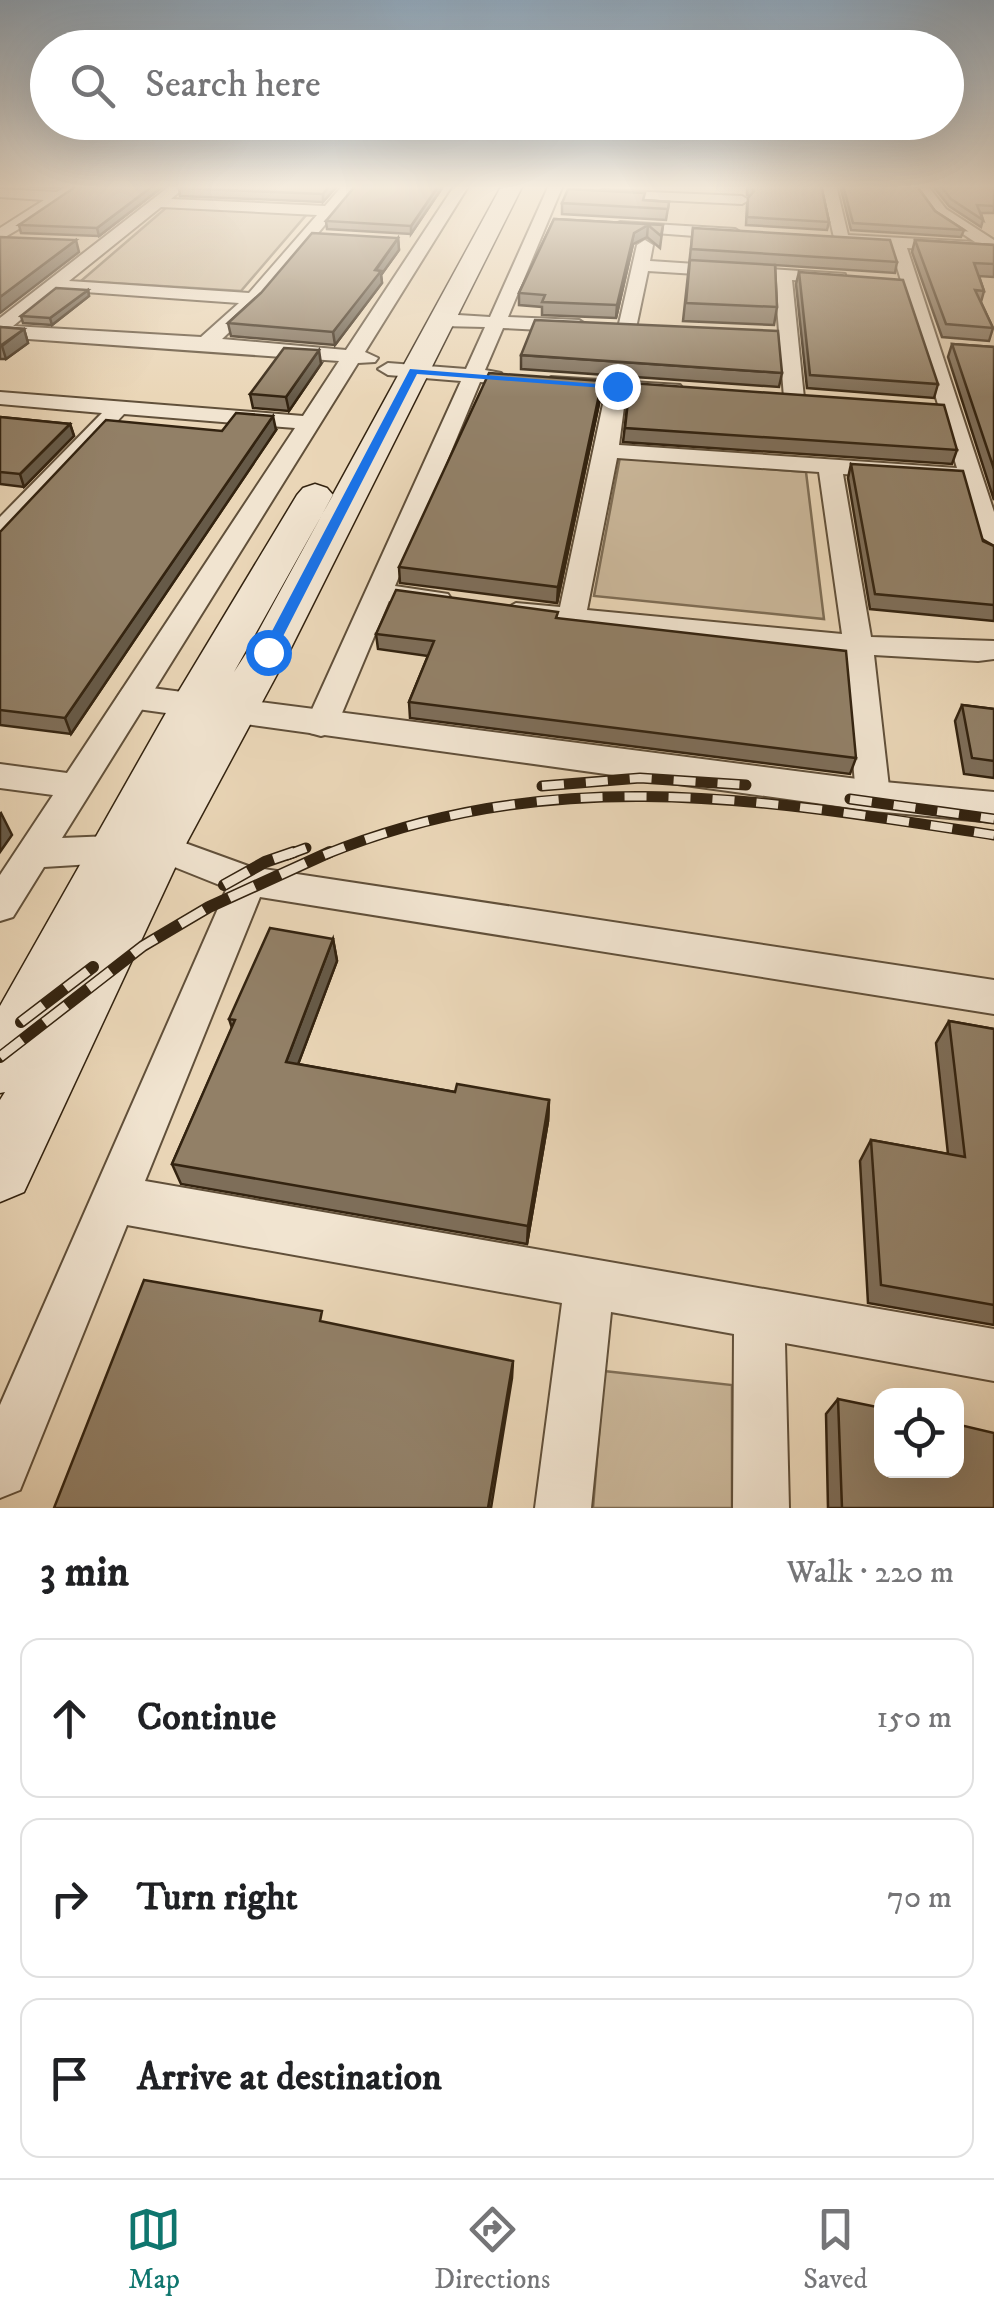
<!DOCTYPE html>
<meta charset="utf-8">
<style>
:root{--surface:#fff;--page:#f6f6f6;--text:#202124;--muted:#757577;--line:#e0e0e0;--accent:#0f766e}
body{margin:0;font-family:"IM FELL DW Pica",serif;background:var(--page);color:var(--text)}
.controls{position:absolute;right:30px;bottom:30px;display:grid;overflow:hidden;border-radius:20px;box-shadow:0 10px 40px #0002}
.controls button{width:90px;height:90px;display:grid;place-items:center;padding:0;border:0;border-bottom:2px solid var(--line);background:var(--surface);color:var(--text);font:50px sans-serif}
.stop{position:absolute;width:30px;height:30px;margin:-22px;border:8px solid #1a73e8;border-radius:50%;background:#fff}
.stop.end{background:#1a73e8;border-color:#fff;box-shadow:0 2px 10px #0008}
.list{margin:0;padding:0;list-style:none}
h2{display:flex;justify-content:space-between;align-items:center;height:130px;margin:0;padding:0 40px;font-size:42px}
h2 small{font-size:32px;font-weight:400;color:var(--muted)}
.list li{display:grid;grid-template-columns:65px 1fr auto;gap:30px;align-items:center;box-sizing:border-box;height:160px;margin:0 20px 20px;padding:0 20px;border:2px solid var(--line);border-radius:20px}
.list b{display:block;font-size:38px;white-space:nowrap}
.list em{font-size:32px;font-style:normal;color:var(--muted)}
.icon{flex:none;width:55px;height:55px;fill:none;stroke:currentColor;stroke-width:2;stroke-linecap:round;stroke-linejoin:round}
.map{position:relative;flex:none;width:994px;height:1508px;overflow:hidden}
.search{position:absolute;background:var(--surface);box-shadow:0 10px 40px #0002;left:30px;right:30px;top:30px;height:110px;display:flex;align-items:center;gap:25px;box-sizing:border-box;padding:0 35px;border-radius:55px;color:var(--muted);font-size:38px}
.sheet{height:670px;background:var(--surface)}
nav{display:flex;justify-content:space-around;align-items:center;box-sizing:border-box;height:140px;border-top:2px solid var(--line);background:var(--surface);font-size:28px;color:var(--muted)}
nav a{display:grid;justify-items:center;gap:5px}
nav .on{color:var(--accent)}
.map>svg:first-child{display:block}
.green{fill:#cbb89b;stroke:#7f6e56;stroke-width:2.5}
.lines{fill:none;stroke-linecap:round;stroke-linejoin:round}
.minor-casing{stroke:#61503a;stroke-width:4}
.tertiary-casing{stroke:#61503a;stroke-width:4}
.secondary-casing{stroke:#332310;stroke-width:3}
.minor{fill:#f1e4d0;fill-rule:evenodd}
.tertiary{fill:#f1e4d0;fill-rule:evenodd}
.secondary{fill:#f1e4d0;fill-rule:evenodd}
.rail-far1-casing{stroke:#332310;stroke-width:11}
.rail-casing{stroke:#332310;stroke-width:12}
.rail-far1{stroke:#f1e4d0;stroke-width:8;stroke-dasharray:22;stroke-linecap:butt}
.rail{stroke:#f1e4d0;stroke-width:9;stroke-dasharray:28;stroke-linecap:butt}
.wall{fill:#7e6e59;stroke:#332310;stroke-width:2.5}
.shaded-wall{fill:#665a48;stroke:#332310;stroke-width:2.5}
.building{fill:#928067;stroke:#332310;stroke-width:2.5}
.route{fill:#1a73e8}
</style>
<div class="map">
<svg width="994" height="1508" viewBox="0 0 994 1508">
<rect width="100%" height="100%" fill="#ead6b7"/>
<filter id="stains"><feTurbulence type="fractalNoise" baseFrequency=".002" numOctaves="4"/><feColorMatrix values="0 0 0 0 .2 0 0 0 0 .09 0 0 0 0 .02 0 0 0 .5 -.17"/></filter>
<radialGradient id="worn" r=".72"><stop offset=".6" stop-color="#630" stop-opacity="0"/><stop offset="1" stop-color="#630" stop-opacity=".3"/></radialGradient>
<g class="green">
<path d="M 167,207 L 307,214 L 241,291 L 81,281 Z"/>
<path d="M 620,457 L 806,472 L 824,619 L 594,596 Z"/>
<path d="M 604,1371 L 732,1385 L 732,1508 L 593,1508 Z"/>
</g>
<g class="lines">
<defs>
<g id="minor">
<path d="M 68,185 L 85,185 L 68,200 L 0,240 L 0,228 L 44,200 L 0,197 L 0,189 L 57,192 Z"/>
<path d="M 171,185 L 187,185 L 171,199 L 325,206 L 343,185 L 358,185 L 260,303 L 222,339 L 346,350 L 455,185 L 469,185 L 365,352 L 378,358 L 375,362 L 358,363 L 62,838 L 160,834 L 251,867 L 994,980 L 994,1014 L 260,897 L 145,1181 L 994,1329 L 994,1381 L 785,1343 L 789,1508 L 733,1508 L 734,1334 L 611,1312 L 591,1508 L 535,1508 L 562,1303 L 127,1225 L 20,1490 L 0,1498 L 0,1405 L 227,888 L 157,860 L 44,867 L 13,917 L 0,921 L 0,875 L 53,795 L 0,788 L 0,764 L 67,773 L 295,428 L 124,414 L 9,536 L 0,539 L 0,517 L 102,413 L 0,404 L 0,392 L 303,416 L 339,361 L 0,337 L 0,318 ZM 161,207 L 317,215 L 249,293 L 69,281 ZM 57,290 L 239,303 L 201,337 L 13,326 Z"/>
<path d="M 549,185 L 563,185 L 508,317 L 579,320 L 588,326 L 579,332 L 503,328 L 485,370 L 501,373 L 504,377 L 494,383 L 480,382 L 395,586 L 448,594 L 452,600 L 438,608 L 389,601 L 337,725 L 332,733 L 321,736 L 310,733 L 305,725 L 461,381 L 388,375 L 378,369 L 388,363 L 466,369 L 485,327 L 442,326 L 433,320 L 442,314 L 490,317 Z"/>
<path d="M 822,185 L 836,185 L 848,235 L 975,242 L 936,216 L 913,185 L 927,185 L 946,209 L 994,240 L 994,253 L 907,248 L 994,512 L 994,563 L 981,555 L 961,482 L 843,474 L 871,637 L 994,641 L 994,659 L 978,661 L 874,655 L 890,796 L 885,805 L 873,808 L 861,805 L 856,796 L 844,653 L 571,626 L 516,619 L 502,611 L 516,603 L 560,607 L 606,390 L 551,385 L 551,377 L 680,385 L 683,389 L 673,395 L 626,392 L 619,445 L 957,468 L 891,247 L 835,242 ZM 617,458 L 819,472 L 842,634 L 587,610 Z"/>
<path d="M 602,190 L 742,196 L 749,200 L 742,204 L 597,197 L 595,194 Z"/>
<path d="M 620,222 L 735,229 L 743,234 L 735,239 L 615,230 L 615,224 Z"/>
<path d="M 645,240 L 653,245 L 650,261 L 845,274 L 845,282 L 839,283 L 792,280 L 804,398 L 801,402 L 794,404 L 784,398 L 775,279 L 648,271 L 636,328 L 634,332 L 620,332 L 618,328 L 637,245 Z"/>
</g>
<path id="tertiary" d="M 136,686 L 873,781 L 994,792 L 994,822 L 873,811 L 123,707 L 117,698 L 123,689 Z"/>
<path id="secondary" d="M 502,185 L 523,185 L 289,652 L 187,842 L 24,1192 L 0,1202 L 0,1100 L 5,1092 L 0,1093 L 0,1006 L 171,704 L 297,495 L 303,488 L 315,484 L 327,488 L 333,495 L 234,672 L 247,652 Z"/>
</defs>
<use href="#minor" class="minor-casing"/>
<use href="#tertiary" class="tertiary-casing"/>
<use href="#secondary" class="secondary-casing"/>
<use href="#minor" class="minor"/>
<use href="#tertiary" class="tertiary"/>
<use href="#secondary" class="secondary"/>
<defs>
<g id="rail-far1">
<path d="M 542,786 L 640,778 L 746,785"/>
<path d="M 850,799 L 994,819"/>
<path d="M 287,855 L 306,848"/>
<path d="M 324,855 C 554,762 759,799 994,835"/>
</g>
<g id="rail">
<path d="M 224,885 L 265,862 L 294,852"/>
<path d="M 21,1022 L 93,967"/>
<path d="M 0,1057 L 143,946 L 209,907 L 330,852"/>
</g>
</defs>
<use href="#rail-far1" class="rail-far1-casing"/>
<use href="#rail" class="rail-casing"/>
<use href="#rail-far1" class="rail-far1"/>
<use href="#rail" class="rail"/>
</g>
<g class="wall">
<path d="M 5,185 L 61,185 L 56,188 Z"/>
<path d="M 165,185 L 99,236 L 21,233 L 19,225 Z"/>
<path d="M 181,185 L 338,185 L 323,202 L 180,196 L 179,188 Z"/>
<path d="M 444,185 L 411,234 L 327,229 L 326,221 Z"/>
<path d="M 747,185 L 821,185 L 829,222 L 827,230 L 746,225 L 747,205 L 750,196 L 747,195 Z"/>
<path d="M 840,185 L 916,185 L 935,211 L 964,230 L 961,237 L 851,230 Z"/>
<path d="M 932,185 L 994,185 L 994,213 L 981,213 L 983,220 L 981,227 L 949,206 Z"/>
<path d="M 644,200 L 669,202 L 666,220 L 562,214 L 562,203 Z"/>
<path d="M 554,219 L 663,225 L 660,248 L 647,237 L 633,244 L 616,318 L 542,315 L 542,307 L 519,305 L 519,293 Z"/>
<path d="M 693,228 L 897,262 L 895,273 L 775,265 L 777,307 L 774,325 L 683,321 Z"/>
<path d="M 398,238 L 399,250 L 381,275 L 382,283 L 335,345 L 231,336 L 228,323 L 261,293 Z"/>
<path d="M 915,240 L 994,245 L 994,277 L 979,276 L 984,291 L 981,302 L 993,328 L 989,341 L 942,337 L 912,252 Z"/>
<path d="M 799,272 L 938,384 L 934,398 L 807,388 L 796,284 Z"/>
<path d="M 88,290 L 89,296 L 52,325 L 23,323 L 21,316 Z"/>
<path d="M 0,327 L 24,329 L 28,343 L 6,359 L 0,359 Z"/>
<path d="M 952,344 L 994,347 L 994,500 L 948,357 Z"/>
<path d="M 521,355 L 782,373 L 779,387 L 521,369 Z"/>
<path d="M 321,364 L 289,411 L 253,408 L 250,394 Z"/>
<path d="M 630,383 L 957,450 L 952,464 L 623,442 Z"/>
<path d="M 601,394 L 557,603 L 400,583 L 399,567 Z"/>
<path d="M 0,417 L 70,424 L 74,436 L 24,487 L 0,484 Z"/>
<path d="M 276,430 L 71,734 L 0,725 L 0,532 L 222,431 Z"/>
<path d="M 851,464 L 994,546 L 994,621 L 870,609 L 848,478 Z"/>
<path d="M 557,618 L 856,758 L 850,774 L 410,718 L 409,702 L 428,656 L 378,649 L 376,634 Z"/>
<path d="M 962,705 L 994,709 L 994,778 L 964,774 L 955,721 Z"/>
<path d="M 333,939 L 337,961 L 298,1064 L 455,1092 L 549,1100 L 548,1121 L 527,1244 L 181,1184 L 172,1164 L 232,1028 L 229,1019 Z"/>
<path d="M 949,1021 L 994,1029 L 994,1325 L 868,1303 L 860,1161 L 871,1140 L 948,1154 L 936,1043 Z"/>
<path d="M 838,1399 L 994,1508 L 828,1508 L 826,1414 Z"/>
</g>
<g class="shaded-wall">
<path d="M 154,185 L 165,185 L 99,236 L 97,228 Z"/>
<path d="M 330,185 L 338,185 L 323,202 L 323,194 Z"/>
<path d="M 439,185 L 444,185 L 411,234 L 411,226 Z"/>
<path d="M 648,225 L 647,237 L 633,244 L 616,318 L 617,305 L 634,233 Z"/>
<path d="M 398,238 L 399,250 L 381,275 L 382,283 L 335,345 L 333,332 Z"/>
<path d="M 76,240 L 79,252 L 0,313 L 0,297 Z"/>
<path d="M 88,290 L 89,296 L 52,325 L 50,318 Z"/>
<path d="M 24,329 L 28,343 L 6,359 L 2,346 Z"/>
<path d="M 319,350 L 321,364 L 289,411 L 286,397 Z"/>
<path d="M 602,381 L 601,394 L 557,603 L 558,587 Z"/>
<path d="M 273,416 L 276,430 L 71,734 L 65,718 Z"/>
<path d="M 70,424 L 74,436 L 24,487 L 20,474 Z"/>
<path d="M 1,813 L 12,835 L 0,852 L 0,814 Z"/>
<path d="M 333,939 L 337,961 L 291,1083 L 286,1062 Z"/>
<path d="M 549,1100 L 548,1121 L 527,1244 L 528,1226 Z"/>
<path d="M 513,1361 L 512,1378 L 491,1508 L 488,1508 Z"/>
</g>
<g class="building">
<path d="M 78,185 L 154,185 L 97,228 L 19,225 Z"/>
<path d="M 181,185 L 330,185 L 323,194 L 179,188 Z"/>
<path d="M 356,185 L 439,185 L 411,226 L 326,221 Z"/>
<path d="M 748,185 L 821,185 L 829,222 L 747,217 L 748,198 L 754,191 Z"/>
<path d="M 843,185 L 916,185 L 935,211 L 964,230 L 853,223 Z"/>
<path d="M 940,185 L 994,185 L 994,206 L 977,205 L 983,220 L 951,199 Z"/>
<path d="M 568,189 L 645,193 L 643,200 L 669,202 L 668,209 L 562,203 Z"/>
<path d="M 554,219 L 663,225 L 661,236 L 648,225 L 634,233 L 617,305 L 542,302 L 545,295 L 519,293 Z"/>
<path d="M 693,228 L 890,240 L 897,262 L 691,249 Z"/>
<path d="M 312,233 L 398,238 L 375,270 L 381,271 L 333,332 L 228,323 L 261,293 Z"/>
<path d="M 0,237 L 76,240 L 0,297 Z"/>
<path d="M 915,240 L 994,245 L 994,264 L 974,263 L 984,291 L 975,290 L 993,328 L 946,324 Z"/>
<path d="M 690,260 L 775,265 L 777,307 L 686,303 Z"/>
<path d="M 799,272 L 903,280 L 938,384 L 810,375 Z"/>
<path d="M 56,288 L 88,290 L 50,318 L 21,316 Z"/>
<path d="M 535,320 L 778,331 L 782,373 L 521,355 Z"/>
<path d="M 0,327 L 24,329 L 0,346 Z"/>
<path d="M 952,344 L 994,347 L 994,469 Z"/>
<path d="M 284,348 L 319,350 L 286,397 L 250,394 Z"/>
<path d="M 489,373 L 602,381 L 558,587 L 399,567 Z"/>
<path d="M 630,383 L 944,405 L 957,450 L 625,428 Z"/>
<path d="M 236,413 L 273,416 L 65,718 L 0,710 L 0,532 L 106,420 L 222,431 Z"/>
<path d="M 0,417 L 70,424 L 20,474 L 0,472 Z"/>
<path d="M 851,464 L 963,471 L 983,541 L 994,546 L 994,605 L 875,594 Z"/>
<path d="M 396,590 L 558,612 L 556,618 L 846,651 L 856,758 L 409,702 L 434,641 L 376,634 Z"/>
<path d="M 962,705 L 994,709 L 994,761 L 972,758 Z"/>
<path d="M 270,928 L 333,939 L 286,1062 L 455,1092 L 457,1084 L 549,1100 L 528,1226 L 172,1164 L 235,1020 L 229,1019 Z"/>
<path d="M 949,1021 L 994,1029 L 994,1305 L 881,1285 L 871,1140 L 965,1157 Z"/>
<path d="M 144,1280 L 322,1311 L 320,1321 L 513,1361 L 488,1508 L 54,1508 Z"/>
<path d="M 838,1399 L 882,1408 L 882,1470 L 956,1470 L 956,1424 L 994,1433 L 994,1508 L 842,1508 Z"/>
</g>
<linearGradient id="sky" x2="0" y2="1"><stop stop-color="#90a9be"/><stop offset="0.47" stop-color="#f6eddf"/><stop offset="1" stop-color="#f6eddf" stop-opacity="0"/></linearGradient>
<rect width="994" height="397" fill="url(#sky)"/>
<path class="route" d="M 410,369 L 622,386 L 617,389 L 417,374 L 275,652 L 263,655 L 261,652 Z"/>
<rect width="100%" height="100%" filter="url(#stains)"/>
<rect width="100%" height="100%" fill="url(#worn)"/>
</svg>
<div class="controls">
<button><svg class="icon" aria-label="locate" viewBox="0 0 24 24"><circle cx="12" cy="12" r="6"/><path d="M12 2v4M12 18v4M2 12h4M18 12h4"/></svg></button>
</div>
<div class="stop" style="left:268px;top:652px"></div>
<div class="stop end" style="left:617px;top:386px"></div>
<div class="search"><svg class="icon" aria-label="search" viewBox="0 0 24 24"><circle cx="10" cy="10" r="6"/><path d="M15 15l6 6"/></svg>Search here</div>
</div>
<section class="sheet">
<h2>3 min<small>Walk · 220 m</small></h2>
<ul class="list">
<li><svg class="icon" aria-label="ahead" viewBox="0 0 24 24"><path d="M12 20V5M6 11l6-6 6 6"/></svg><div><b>Continue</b></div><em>150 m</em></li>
<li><svg class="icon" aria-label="right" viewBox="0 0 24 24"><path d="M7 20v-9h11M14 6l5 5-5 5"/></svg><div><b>Turn right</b></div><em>70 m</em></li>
<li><svg class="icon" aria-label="arrive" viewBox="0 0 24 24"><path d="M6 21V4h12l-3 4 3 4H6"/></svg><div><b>Arrive at destination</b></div></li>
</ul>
</section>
<nav>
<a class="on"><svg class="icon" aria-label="map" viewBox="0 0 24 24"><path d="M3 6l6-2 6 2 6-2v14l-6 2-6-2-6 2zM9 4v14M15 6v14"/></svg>Map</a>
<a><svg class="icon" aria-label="directions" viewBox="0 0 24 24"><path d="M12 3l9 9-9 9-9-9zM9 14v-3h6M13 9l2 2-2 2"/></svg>Directions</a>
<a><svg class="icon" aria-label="saved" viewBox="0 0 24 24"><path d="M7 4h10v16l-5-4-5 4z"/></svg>Saved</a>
</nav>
